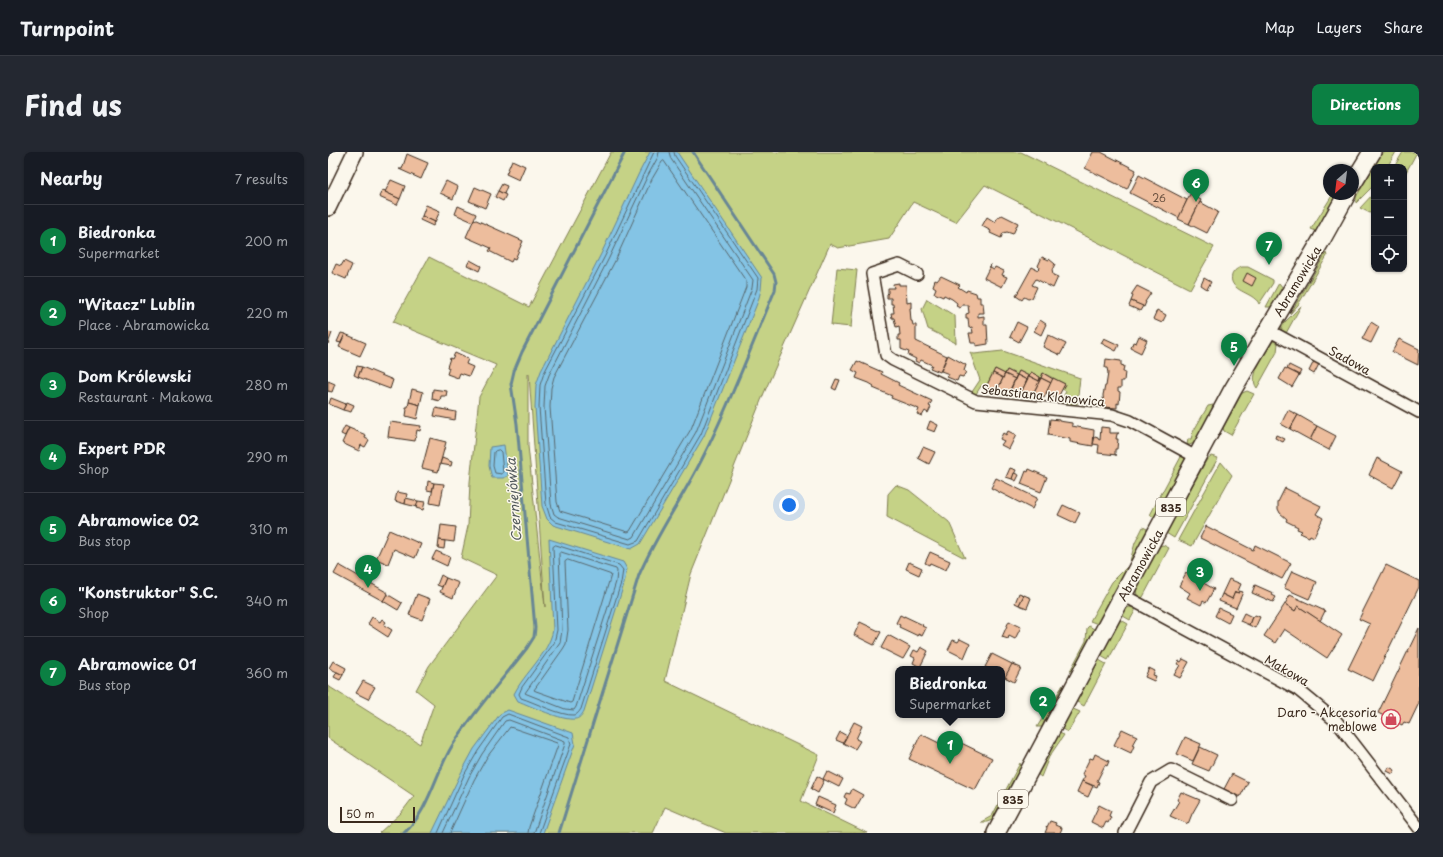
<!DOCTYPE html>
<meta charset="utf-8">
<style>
:root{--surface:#171b24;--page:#242831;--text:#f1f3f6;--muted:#9ea1a6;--line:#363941;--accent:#0b8043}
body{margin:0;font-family:"Playpen Sans",sans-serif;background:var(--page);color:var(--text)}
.controls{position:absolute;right:12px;top:12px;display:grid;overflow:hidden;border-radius:8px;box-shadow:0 1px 3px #0004}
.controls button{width:36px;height:36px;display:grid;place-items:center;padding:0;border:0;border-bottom:1px solid var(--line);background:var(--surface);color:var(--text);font:20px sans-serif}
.compass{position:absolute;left:995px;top:12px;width:36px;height:36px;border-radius:50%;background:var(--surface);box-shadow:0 1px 3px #0004;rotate:208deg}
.scale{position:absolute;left:12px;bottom:10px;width:75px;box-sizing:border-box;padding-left:4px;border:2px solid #3b2a1e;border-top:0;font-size:11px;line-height:14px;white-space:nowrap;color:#3b2a1e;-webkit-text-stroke:3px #fbf7ec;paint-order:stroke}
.you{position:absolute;left:461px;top:353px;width:14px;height:14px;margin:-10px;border:3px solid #fff;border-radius:50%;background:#1a73e8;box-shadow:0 0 0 6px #1a73e833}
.badge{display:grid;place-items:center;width:26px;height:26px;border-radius:50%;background:var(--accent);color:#fff;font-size:13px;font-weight:700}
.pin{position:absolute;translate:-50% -33px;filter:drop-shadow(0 1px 2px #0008)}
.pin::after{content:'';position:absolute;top:21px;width:14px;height:12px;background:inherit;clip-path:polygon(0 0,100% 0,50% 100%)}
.popup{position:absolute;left:567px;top:514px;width:110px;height:52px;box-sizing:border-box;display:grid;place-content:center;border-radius:8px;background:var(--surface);filter:drop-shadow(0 1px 3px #0005);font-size:13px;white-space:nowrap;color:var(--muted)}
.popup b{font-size:15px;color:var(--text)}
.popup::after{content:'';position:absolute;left:50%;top:100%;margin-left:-8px;border:8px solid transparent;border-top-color:var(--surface)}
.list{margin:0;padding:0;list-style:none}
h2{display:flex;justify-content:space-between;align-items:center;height:52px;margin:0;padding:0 16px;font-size:17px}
h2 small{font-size:13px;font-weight:400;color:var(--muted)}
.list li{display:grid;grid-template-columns:26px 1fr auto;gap:12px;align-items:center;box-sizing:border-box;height:72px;padding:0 16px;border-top:1px solid var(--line)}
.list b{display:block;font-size:15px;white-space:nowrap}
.list p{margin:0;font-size:13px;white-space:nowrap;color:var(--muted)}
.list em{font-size:13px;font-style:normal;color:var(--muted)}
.icon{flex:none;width:22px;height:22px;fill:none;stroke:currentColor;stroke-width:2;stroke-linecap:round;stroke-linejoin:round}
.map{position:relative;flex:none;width:1091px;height:681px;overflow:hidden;border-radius:8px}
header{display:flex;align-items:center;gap:24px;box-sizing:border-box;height:56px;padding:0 20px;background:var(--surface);border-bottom:1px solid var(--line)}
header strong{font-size:19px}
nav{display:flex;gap:22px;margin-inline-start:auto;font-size:14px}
.intro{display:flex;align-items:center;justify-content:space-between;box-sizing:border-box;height:96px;padding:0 24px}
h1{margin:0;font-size:28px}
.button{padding:10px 18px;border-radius:8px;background:var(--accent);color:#fff;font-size:14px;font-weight:700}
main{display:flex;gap:24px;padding:0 24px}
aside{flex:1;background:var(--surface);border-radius:8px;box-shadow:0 1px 3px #0004}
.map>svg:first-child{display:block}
.green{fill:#c5d286;stroke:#807e52;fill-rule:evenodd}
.water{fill:#84c4e5;stroke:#678695}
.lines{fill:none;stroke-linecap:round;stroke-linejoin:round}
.shore{stroke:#58686e;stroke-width:1}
.stream{stroke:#678695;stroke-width:3}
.building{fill:#edbd9d;stroke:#3b2a1e}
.street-casing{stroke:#3b2a1e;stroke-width:14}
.secondary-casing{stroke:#3b2a1e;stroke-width:18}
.primary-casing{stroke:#3b2a1e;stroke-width:20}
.street{stroke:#fbf7ec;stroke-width:11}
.secondary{stroke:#fbf7ec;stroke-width:15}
.primary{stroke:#fbf7ec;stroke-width:17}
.labels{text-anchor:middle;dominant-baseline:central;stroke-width:3;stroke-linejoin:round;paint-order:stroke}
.number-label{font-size:10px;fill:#684f3e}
.shield{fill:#fbf7ec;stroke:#75685c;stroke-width:1}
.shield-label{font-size:11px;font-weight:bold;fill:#3b2a1e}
.street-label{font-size:12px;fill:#3b2a1e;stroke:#fbf7ec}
.poi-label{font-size:12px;fill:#3b2a1e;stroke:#fbf7ec;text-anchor:end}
.water-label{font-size:13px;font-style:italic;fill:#51585a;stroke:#fbf7ec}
</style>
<header>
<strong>Turnpoint</strong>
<nav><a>Map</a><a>Layers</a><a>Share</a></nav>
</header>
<div class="intro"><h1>Find us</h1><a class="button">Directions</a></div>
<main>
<aside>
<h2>Nearby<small>7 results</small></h2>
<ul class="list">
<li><span class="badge">1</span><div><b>Biedronka</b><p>Supermarket</p></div><em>200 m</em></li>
<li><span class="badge">2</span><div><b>&quot;Witacz&quot; Lublin</b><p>Place · Abramowicka</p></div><em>220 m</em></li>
<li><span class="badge">3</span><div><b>Dom Królewski</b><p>Restaurant · Makowa</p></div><em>280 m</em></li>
<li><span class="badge">4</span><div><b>Expert PDR</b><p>Shop</p></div><em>290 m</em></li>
<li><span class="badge">5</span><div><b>Abramowice 02</b><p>Bus stop</p></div><em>310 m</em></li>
<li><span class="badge">6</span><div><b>&quot;Konstruktor&quot; S.C.</b><p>Shop</p></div><em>340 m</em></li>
<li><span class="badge">7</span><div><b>Abramowice 01</b><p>Bus stop</p></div><em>360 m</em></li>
</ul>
</aside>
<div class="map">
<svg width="1091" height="681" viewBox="0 0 1091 681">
<rect width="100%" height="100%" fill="#fbf7ec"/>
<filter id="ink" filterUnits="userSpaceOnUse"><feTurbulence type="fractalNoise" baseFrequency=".025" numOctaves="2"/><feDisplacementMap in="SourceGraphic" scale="8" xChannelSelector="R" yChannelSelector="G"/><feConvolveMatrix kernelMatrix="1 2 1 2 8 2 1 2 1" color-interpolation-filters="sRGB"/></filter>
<g filter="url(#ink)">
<g class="green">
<path d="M 283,0 L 693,0 L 886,95 L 862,137 L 657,33 L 628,70 L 585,50 L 561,87 L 510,96 L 502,92 L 436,241 L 363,422 L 337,529 L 491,603 L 473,649 L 539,681 L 398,681 L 337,655 L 325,681 L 51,681 L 73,661 L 86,644 L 0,586 L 0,534 L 92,592 L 106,552 L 88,538 L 101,514 L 169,423 L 133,406 L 140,374 L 142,330 L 151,245 L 168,213 L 65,170 L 101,105 L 201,155 ZM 200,222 L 201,222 L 217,455 L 200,294 Z"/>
<path d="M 1055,0 L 1068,0 L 1059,15 L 1046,15 Z"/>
<path d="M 1075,0 L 1089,0 L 1076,24 L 1076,15 L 1066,15 Z"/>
<path d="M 1046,15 L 1046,33 L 1028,51 L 1028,45 Z"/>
<path d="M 1046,41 L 1046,63 L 1032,56 Z"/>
<path d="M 1005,42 L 1008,42 L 988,79 L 983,77 Z"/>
<path d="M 998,101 L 999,104 L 970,153 L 962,162 Z"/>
<path d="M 914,115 L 920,115 L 945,128 L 945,131 L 931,152 C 930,150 929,148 927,147 C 920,140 900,137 904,123 C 906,118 910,116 914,115 Z"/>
<path d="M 509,116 L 529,118 L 523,175 L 503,173 Z"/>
<path d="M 951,131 L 955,136 L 944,155 L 938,155 Z"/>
<path d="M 599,147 L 627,164 L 628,191 L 600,177 L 594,157 Z"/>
<path d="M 973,154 L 957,183 L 953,177 L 956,171 Z"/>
<path d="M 945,189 L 950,191 L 949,200 L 929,236 C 919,224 939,200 945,189 Z"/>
<path d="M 675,199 L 752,226 L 749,252 L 733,250 L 738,239 L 734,237 L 737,232 L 715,221 L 713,226 L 703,220 L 701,224 L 691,219 L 689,223 L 679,218 L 677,222 L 667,217 L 658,235 L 653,234 L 648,242 L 644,240 L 652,228 L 642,200 L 646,202 Z"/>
<path d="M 919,239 L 926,242 L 903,283 L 896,279 L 895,276 L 914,241 Z"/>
<path d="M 885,253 C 882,264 873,294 859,293 L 860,287 L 863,287 L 865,280 L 880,254 Z"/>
<path d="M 855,301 L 858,308 L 828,365 L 826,365 L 822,363 Z"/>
<path d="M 883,304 L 890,306 L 846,386 L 838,381 L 840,378 L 879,307 Z"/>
<path d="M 893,310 L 904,323 L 864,394 L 850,388 Z"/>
<path d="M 568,333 L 581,338 L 621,370 L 637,406 L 559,365 L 560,342 Z"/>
<path d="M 815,375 L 819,377 L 820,380 L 804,409 L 802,409 L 807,391 Z"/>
<path d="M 835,393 L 841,396 L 815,445 L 812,447 L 809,444 L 808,437 L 831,394 Z"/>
<path d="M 799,415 L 800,417 L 770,472 L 762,469 L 784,430 Z"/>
<path d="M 802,455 L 807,456 L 807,459 L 802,468 L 795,464 L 795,461 L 798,456 Z"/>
<path d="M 793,468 L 800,472 L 780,508 L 773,504 L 773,502 L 791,469 Z"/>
<path d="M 761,474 L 766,477 L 766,479 L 744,519 L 742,519 L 758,489 L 759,476 Z"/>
<path d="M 771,508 L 778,512 L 756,554 L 749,550 L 748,548 L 769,509 Z"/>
<path d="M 735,533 L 714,575 L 709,575 Z"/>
<path d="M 743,556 L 752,560 L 740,580 L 734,577 L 733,575 Z"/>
<path d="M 731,581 L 736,583 L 721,605 L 713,625 L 708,621 L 729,582 Z"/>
<path d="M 692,611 L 693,615 L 664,668 L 659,670 L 653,670 L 664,664 Z"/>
</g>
<g class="water">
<path d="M 322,0 L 349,0 L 434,126 L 433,138 L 430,149 L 376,284 L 312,392 L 303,397 L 225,373 L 219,367 L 214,354 L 207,255 L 208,233 L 213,219 L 273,102 L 311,21 Z"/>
<path d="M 176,293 L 180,324 L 175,326 L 164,326 L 161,314 L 162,295 Z"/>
<path d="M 221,387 L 295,410 L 299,417 L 296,432 L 256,559 C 254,563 251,567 247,567 C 234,569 203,554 190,549 L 186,542 C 197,520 220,503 225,478 Z"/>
<path d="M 180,558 L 245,581 L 247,592 L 215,681 L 104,681 L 133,621 L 146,597 L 172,562 Z"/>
</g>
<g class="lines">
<g class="shore">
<path d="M 326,0 L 277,104 L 216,221 L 212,233 L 211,255 L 218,352 L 222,365 L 228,370 L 302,392 L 310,389 L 373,282 L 429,137 L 430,126 L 347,4 L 346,0"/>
<path d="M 331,0 L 330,5 L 319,25 L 281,106 L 221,223 L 217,234 L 216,255 L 223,352 L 226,362 L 230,365 L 302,387 L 306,385 L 368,280 L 424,136 L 425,128 L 343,7 L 341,0"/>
<path d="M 336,9 L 418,129 L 418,135 L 363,277 L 302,379 L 300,380 L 232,359 L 229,350 L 222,255 L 223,236 L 226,225 L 287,109 L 324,27 L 334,10 Z"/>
<path d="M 171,298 L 173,300 L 175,320 L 174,322 L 167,321 L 165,314 L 166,300 L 167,299 Z"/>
<path d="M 228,393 L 291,413 L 295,418 L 293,431 L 253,557 C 251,560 249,563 246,563 C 233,564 206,550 193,546 L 191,542 L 194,535 L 226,491 L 229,478 L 225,395 Z"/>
<path d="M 233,400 L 288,417 L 289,419 L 288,430 L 248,555 L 246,558 L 237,557 L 199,542 L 197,541 L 232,491 L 234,478 L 231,402 Z"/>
<path d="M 240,408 L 281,422 L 283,423 L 244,550 L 242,551 L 208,539 L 206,538 L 235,497 L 238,492 L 240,478 L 237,410 Z"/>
<path d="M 110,681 L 136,623 L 150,599 L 174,565 L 180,562 L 241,585 L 243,592 L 211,681"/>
<path d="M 115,681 L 141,625 L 154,602 L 177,569 L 181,568 L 237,589 L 237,592 L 206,681"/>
<path d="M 122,681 L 146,628 L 159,605 L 182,575 L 229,591 L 230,593 L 201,675 L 200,681"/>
</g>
<g class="stream">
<path d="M 76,681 C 101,659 107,622 124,594 C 146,559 174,528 199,496 L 206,485 L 207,476 L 189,272 L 183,232 L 186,219 L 194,200 L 297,0"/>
<path d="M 231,681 L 311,423 C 329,381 356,344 376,303 C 403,249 424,193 447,138 L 448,130 L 446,122 L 365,0"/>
</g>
</g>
<g class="building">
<path d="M 765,0 L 773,0 L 808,18 L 799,37 L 757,16 Z"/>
<path d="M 79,2 L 100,11 L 93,27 L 71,17 L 74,17 Z"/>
<path d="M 184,8 L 197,14 L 191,28 L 178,22 Z"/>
<path d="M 811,23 L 859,48 L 851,66 L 802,41 Z"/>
<path d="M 63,28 L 77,34 L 72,47 L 57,40 Z"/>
<path d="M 118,29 L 130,35 L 125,47 L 112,41 Z"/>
<path d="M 174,32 L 179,34 L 176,42 L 170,39 Z"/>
<path d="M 147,35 L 163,42 L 157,56 L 141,49 Z"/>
<path d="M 54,38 L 58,39 L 57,40 L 72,47 L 69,53 L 51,45 Z"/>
<path d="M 170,39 L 178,43 L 175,49 L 167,45 Z"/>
<path d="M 862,42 L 873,48 L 861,72 L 850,67 Z"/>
<path d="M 872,50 L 890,60 L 879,81 L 861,72 Z"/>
<path d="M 98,53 L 112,59 L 107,70 L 94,64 Z"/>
<path d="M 130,54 L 148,62 L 145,70 L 127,62 Z"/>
<path d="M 674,63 L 690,71 L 685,82 L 679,80 L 675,81 L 673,86 L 662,81 L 663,79 L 654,74 L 659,65 L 667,70 L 670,65 Z"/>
<path d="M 94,64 L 107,70 L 105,74 L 92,68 Z"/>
<path d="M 146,67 L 195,89 L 187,107 L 185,106 L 183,110 L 161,99 L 163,96 L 138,85 Z"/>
<path d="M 714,105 L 721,108 L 721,107 L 727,112 L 724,118 L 725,123 L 730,125 L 725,136 L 708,127 L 704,133 L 709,135 L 704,146 L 700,147 L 696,145 L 694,148 L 688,144 L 704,115 L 710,118 L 711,115 L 710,114 Z"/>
<path d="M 142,108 L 153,114 L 151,119 L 139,113 Z"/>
<path d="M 16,109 L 24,113 L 18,127 L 4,121 L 8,112 L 13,114 Z"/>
<path d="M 663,112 L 662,115 L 666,117 L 667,115 L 676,119 L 674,123 L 679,125 L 674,135 L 656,126 Z"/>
<path d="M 919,121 L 928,126 L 924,134 L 915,129 Z"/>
<path d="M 613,124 L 632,133 L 630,135 L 638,140 L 639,138 L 648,141 L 649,145 L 652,145 L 652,151 L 655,151 L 656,161 L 650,161 L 650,165 L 656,164 L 656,173 L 659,173 L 660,192 L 648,194 L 648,191 L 643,191 L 641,181 L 645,181 L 644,175 L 641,176 L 640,166 L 638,166 L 638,162 L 641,161 L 640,153 L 634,153 L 632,156 L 628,154 L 629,151 L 624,147 L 616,143 L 615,145 L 606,141 L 608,136 L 605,134 L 607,128 L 609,129 Z"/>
<path d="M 876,126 L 883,130 L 879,137 L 873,133 Z"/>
<path d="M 571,131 L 571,133 L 578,133 L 579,151 L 583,150 L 583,156 L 582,156 L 583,169 L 584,169 L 585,173 L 588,173 L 588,189 L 619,204 L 612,220 L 602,216 L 604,213 L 593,208 L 591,211 L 587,209 L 588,207 L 580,203 L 581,200 L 573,197 L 573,188 L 570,188 L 570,183 L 572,183 L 571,174 L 568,175 L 566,166 L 564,166 L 563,161 L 566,161 L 565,152 L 563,152 L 563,146 L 559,146 L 559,142 L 560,141 L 560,136 L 566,136 L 565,132 Z"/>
<path d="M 809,134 L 823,141 L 817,150 L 818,150 L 816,155 L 803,149 L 805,144 L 803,143 Z"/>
<path d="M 803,149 L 815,154 L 812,159 L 801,154 Z"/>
<path d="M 829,158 L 838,163 L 834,171 L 825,167 Z"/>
<path d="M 712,168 L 718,172 L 713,183 L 706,179 Z"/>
<path d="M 689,170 L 699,175 L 691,190 L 682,185 Z"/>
<path d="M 1043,170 L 1051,175 L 1043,191 L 1034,187 Z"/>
<path d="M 0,180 L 4,181 L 0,192 Z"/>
<path d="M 13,181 L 17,182 L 13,191 L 9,190 Z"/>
<path d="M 17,182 L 38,191 L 32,204 L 11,195 Z"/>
<path d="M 720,183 L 738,192 L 732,203 L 715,195 Z"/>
<path d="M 811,184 L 819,188 L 813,201 L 803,196 L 805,190 L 808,191 Z"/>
<path d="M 776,186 L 791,193 L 788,199 L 773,191 Z"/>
<path d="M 1071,187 L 1091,197 L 1090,213 L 1064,200 Z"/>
<path d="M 127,201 L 140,207 L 138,212 L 145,215 L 141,224 L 132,221 L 130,226 L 119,222 L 121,216 L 119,215 L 122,206 L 124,207 Z"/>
<path d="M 620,203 L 638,213 L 636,219 L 638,220 L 635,225 L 631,224 L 629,229 L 619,225 L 621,222 L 613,219 Z"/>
<path d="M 778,207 L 793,209 L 793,213 L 796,214 L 795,220 L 797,220 L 796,229 L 793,229 L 793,236 L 790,236 L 790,239 L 792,240 L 791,252 L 789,251 L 789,256 L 776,255 L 775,243 L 777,234 L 778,234 L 780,221 L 779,216 L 777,216 Z"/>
<path d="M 987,207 L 992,210 L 986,222 L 981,219 Z"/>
<path d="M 529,209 L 554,220 L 553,222 L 571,231 L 570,233 L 604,249 L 601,254 L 603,255 L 600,261 L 597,259 L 594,264 L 589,262 L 591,257 L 563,246 L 564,244 L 545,236 L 546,234 L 541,231 L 528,226 L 530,221 L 524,218 Z"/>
<path d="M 961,213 L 973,219 L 971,223 L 959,217 Z"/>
<path d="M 29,214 L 34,215 L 30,225 L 26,223 Z"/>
<path d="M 34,215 L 65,228 L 62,237 L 30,225 Z"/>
<path d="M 957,216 L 971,223 L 964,235 L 951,227 Z"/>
<path d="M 667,217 L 677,222 L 675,226 L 665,221 Z"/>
<path d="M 679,218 L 689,223 L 687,227 L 677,222 Z"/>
<path d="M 691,219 L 701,224 L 699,228 L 689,223 Z"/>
<path d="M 703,220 L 712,225 L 711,229 L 701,224 Z"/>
<path d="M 665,221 L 675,226 L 677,222 L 668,241 L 658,235 Z"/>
<path d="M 715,221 L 725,227 L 723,231 L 713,226 Z"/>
<path d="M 677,222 L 687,227 L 689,223 L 680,242 L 670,237 L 668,241 Z"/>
<path d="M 689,223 L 699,228 L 701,224 L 692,243 L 682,238 L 681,242 Z"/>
<path d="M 701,224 L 711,229 L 713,226 L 704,244 L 694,240 L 692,243 Z"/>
<path d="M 713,226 L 723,231 L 716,246 L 706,241 L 704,244 Z"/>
<path d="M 725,226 L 737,232 L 729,247 L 718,241 Z"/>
<path d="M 508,227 L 512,228 L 508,238 L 504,236 Z"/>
<path d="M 0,229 L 7,232 L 4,240 L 0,239 L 0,240 Z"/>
<path d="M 84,237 L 95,240 L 92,253 L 81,250 Z"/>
<path d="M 105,237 L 119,239 L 118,244 L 113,244 L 112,249 L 104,247 Z"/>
<path d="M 3,246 L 18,252 L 15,258 L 1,252 Z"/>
<path d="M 19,250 L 26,253 L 23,260 L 15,258 Z"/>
<path d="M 81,250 L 92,253 L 89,267 L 78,264 L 79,257 L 78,257 L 78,255 L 80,255 Z"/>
<path d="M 108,256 L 128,260 L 127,268 L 106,264 Z"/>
<path d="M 960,258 L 970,263 L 962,277 L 953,272 Z"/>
<path d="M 970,263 L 989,274 L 982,288 L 962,277 Z"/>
<path d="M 722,267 L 731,268 L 731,269 L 744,271 L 744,274 L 766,278 L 765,294 L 742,290 L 742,287 L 720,283 Z"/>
<path d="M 602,269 L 610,273 L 607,280 L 599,277 Z"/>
<path d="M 62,270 L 93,274 L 92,279 L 89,278 L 87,289 L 60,285 Z"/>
<path d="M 17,274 L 21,276 L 17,284 L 13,282 Z"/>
<path d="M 989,274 L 1008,284 L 1001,298 L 982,288 Z"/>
<path d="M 773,275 L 782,276 L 782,281 L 791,281 L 789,282 L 788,287 L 790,287 L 789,297 L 787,297 L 787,303 L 789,303 L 770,301 L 771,293 L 765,292 L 767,285 L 770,286 L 770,287 L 772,288 Z"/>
<path d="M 21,276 L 38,283 L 37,286 L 41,288 L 37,295 L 33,293 L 31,299 L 14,291 Z"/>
<path d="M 680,279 L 688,283 L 681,297 L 673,293 L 676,289 L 672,287 L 675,281 L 678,283 Z"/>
<path d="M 948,283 L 957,287 L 955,290 L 947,286 Z"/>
<path d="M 102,286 L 118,290 L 110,320 L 94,316 Z"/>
<path d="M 595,295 L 607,300 L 601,312 L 590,306 Z"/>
<path d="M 114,306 L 124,310 L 123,314 L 112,312 Z"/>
<path d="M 1049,306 L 1074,319 L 1065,336 L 1041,323 Z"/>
<path d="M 682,316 L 688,318 L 684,327 L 678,325 Z"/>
<path d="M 701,317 L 719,325 L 713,340 L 693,332 L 698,319 L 700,320 Z"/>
<path d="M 686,321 L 691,323 L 688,329 L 684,327 Z"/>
<path d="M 668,326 L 709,346 L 704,357 L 663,336 Z"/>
<path d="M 100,329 L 106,331 L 104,339 L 99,338 Z"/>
<path d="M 106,331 L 116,332 L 112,353 L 102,351 Z"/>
<path d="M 957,336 L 993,354 L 988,362 L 995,366 L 986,385 L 982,383 L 981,385 L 972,381 L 974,379 L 969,377 L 970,375 L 958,369 L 959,367 L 952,361 L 950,357 L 950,350 Z"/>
<path d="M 69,340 L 79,342 L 77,352 L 67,349 Z"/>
<path d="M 78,346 L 90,349 L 89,355 L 77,352 Z"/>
<path d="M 90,349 L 97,350 L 95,358 L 88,356 Z"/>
<path d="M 735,353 L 752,361 L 747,371 L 730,363 Z"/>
<path d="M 113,373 L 128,375 L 126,390 L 111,388 Z"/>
<path d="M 878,374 L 925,398 L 927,393 L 963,411 L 954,427 L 872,386 Z"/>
<path d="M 61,378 L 93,392 L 87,406 L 66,397 L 60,412 L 48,407 Z"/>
<path d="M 111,388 L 117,389 L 116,397 L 110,396 Z"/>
<path d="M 108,399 L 122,405 L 119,414 L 104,407 Z"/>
<path d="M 602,400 L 622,409 L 618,418 L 602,411 L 601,413 L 597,411 Z"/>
<path d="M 581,410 L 594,416 L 591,423 L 578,417 Z"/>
<path d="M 11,413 L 60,441 L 55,449 L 6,422 Z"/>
<path d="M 1058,413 L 1091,429 L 1091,435 L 1045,529 L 1020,517 L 1042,472 L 1031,467 Z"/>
<path d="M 964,419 L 989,430 L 981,447 L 956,436 Z"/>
<path d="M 858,421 L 886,437 L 878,451 L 875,449 L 873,453 L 859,446 L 862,441 L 851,434 Z"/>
<path d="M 113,423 L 118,426 L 114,435 L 109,433 Z"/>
<path d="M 118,426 L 131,431 L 125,446 L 112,440 Z"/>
<path d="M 901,427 L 913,432 L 910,439 L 911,439 L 911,441 L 907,440 L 904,447 L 894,442 Z"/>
<path d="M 927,433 L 945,441 L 944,443 L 948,445 L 945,450 L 924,441 Z"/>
<path d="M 911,439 L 915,440 L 908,456 L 891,449 L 894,442 L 904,447 L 907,440 L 911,441 Z"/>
<path d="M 691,441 L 696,443 L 691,453 L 687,451 Z"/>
<path d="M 59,442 L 74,451 L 70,458 L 55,449 Z"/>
<path d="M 89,442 L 102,447 L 94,468 L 81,463 Z"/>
<path d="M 696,443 L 703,446 L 699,456 L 691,453 Z"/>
<path d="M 962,443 L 997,459 L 992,469 L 970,454 L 967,459 L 957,452 Z"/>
<path d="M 957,452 L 967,459 L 970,454 L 1014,483 L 999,506 L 956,477 L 947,491 L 936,484 Z"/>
<path d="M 891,456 L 904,462 L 900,471 L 887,464 Z"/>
<path d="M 916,461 L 924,465 L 921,473 L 912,469 Z"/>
<path d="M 572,463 L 576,465 L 576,464 L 595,473 L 594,474 L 598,476 L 594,484 L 590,482 L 590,484 L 571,475 L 572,473 L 568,471 Z"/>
<path d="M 927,463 L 932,465 L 927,476 L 921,473 L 924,465 L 926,465 Z"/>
<path d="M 44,465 L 52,470 L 54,467 L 58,470 L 56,473 L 64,478 L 60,485 L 40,472 Z"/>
<path d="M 681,469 L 693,475 L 687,487 L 681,484 L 680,487 L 674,485 Z"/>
<path d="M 532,470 L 553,480 L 546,493 L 526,483 Z"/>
<path d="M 1091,476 L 1091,551 L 1081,572 L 1076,570 L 1074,573 L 1050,561 Z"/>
<path d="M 560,483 L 582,495 L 575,507 L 553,496 Z"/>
<path d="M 632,487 L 642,492 L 636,506 L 620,498 L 625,488 L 630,490 Z"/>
<path d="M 593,495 L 600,499 L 592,515 L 585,511 L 587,506 L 583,504 L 586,498 L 590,500 Z"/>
<path d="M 664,502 L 688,514 L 681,527 L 674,524 L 674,517 L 661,517 L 657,515 Z"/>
<path d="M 855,507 L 861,510 L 852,526 L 846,523 L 852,513 L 849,512 L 851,509 L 853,510 Z"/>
<path d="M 5,509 L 18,516 L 15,523 L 1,516 Z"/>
<path d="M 684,512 L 693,516 L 686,530 L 677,525 Z"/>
<path d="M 821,516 L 827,519 L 825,523 L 828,524 L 826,529 L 817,525 Z"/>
<path d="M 9,520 L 15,523 L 12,528 L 6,525 Z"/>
<path d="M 35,529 L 47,535 L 40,547 L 28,541 Z"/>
<path d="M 526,570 L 534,574 L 528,587 L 532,589 L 527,597 L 515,591 Z"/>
<path d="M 794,577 L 809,584 L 804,593 L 806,594 L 803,601 L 786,593 Z"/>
<path d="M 512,580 L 519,584 L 515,591 L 508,588 Z"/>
<path d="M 593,582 L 621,596 L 625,587 L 664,606 L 647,638 L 581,607 Z"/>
<path d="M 857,585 L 873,592 L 865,609 L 849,602 Z"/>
<path d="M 872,595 L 889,603 L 881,619 L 864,612 Z"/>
<path d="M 767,602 L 781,609 L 779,614 L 777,613 L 769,629 L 771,630 L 769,635 L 754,629 L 757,624 L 754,622 L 762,606 L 765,607 Z"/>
<path d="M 1061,615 L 1067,618 L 1065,622 L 1059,619 Z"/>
<path d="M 499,619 L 515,627 L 511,635 L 495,627 Z"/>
<path d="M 904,622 L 920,630 L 912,645 L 896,637 Z"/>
<path d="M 489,624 L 496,628 L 490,641 L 483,637 Z"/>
<path d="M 754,629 L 765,634 L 760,645 L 749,640 Z"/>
<path d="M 524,637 L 535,643 L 527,657 L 517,652 L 519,647 L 516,645 L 518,641 L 522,642 Z"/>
<path d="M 853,640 L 872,648 L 864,662 L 860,672 L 842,664 L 851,649 L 849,648 Z"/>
<path d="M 490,645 L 508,653 L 505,661 L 487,653 Z"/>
<path d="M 771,653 L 783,659 L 781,664 L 783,665 L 780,671 L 778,670 L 775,676 L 763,670 Z"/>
<path d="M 722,669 L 728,671 L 727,673 L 734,676 L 732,681 L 717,681 L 719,676 L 718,674 L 719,675 Z"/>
</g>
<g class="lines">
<defs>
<g id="street">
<path d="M 589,122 L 571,113 L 544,122 L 558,203 L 565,208 L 648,249 L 784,263 L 802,269 L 870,306"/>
<path d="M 940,178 L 1091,260"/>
<path d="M 795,443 L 969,537 L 1009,570 L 1091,676"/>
<path d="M 797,681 L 823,630 L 843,618 L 904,648"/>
</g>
<path id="secondary" d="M 0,56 L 27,0"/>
<g id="primary">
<path d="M 1025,31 L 1044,0"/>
<path d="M 668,681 L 904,239 L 994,87 L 1019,42"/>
</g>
</defs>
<use href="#street" class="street-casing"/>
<use href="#secondary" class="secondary-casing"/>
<use href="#primary" class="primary-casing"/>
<use href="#street" class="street"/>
<use href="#secondary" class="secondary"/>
<use href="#primary" class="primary"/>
</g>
</g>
<defs>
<symbol id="shop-ring" viewBox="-11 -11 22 22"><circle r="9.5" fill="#fbf7ec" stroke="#d1495b" stroke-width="1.5"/><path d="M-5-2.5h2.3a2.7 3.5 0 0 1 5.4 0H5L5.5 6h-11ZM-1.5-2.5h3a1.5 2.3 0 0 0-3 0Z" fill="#d1495b"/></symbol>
</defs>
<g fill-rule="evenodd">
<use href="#shop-ring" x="1052" y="556" width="22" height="22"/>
</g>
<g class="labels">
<g class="number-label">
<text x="831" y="45">26</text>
</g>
<g class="shield">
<rect x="828" y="346" width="30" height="18" rx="3"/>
<rect x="670" y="638" width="30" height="18" rx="3"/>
</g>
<g class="shield-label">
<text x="843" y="355">835</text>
<text x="685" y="647">835</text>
</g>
<g class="street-label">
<text transform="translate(969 129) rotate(-59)">Abramowicka</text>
<text transform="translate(1022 208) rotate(29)">Sadowa</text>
<text transform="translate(715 243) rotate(6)">Sebastiana Klonowica</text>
<text transform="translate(812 413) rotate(-61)">Abramowicka</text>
<text transform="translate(959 518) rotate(30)">Makowa</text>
</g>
<g class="poi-label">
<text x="1049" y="560">Daro - Akcesoria<tspan x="1049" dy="14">meblowe</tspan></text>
</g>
<g class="water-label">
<text transform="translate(185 348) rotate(-94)">Czerniejówka</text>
</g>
</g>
</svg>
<div class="controls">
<button>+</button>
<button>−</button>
<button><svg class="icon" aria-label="locate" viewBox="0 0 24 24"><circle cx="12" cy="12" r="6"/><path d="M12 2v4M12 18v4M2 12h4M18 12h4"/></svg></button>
</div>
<svg class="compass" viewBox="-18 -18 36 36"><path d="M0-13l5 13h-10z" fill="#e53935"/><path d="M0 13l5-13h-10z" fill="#9ea1a6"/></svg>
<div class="scale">50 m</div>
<div class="you"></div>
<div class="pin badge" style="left:622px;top:612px">1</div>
<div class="popup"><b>Biedronka</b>Supermarket</div>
<div class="pin badge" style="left:715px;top:568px">2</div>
<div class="pin badge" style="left:872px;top:439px">3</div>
<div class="pin badge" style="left:40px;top:436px">4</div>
<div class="pin badge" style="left:906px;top:214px">5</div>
<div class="pin badge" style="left:868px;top:50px">6</div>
<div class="pin badge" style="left:941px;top:113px">7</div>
</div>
</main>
